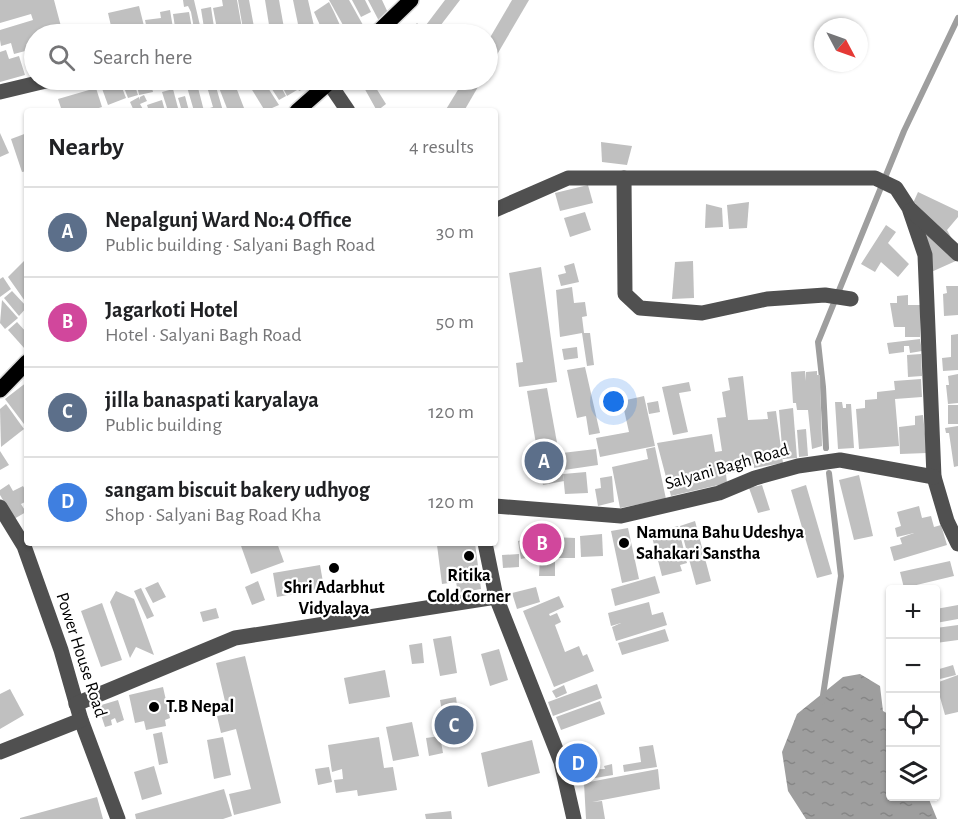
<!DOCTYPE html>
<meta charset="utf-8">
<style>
:root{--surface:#fff;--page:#f6f6f6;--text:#202124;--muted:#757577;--line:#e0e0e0;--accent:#000}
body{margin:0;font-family:"Alegreya Sans",sans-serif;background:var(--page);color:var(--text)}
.controls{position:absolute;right:18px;bottom:18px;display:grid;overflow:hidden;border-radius:6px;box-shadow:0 2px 4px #0004}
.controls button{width:54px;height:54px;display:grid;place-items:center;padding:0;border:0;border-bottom:2px solid var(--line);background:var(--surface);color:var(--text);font:30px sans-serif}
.compass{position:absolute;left:814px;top:18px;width:54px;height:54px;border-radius:50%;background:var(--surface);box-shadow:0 2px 4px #0004;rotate:131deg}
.you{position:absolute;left:614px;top:402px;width:21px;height:21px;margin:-15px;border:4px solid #fff;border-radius:50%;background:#1a73e8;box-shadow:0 0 0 9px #1a73e833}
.badge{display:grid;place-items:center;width:39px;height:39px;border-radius:50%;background:var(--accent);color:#fff;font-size:20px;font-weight:700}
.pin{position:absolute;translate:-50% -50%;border:3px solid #fff;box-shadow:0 2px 6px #0006}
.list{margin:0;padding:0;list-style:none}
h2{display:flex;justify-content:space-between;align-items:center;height:78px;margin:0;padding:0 24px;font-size:26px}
h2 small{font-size:20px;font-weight:400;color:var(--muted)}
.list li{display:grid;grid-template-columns:39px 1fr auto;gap:18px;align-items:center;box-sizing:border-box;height:90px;padding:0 24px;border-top:2px solid var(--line)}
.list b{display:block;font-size:22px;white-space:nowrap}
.list p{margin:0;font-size:20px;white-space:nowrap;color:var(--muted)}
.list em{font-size:20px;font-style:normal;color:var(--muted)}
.icon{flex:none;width:33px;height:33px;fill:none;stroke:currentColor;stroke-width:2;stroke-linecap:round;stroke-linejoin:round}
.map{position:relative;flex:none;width:958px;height:819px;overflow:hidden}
.search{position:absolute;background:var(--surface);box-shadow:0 2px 4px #0004;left:24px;top:24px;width:474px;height:66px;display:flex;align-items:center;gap:15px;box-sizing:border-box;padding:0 21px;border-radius:33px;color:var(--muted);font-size:22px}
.panel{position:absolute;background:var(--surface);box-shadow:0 2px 4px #0004;left:24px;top:108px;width:474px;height:438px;border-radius:6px}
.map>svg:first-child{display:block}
.water{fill:url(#water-ripples)}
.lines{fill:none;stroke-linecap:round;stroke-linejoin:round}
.stream{stroke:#9e9e9e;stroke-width:6}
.building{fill:#c0c0c0}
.major-casing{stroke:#dbdbdb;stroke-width:18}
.minor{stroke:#505050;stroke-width:15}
.major{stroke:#000;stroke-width:15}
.poi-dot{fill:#000;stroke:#fff;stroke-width:2}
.labels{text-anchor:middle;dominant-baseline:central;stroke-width:4.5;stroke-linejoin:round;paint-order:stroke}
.street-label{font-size:18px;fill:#000;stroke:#fff}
.poi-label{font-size:18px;font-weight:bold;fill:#000;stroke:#fff;text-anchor:start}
</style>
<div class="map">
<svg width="958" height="819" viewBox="0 0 958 819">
<defs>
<pattern id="water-ripples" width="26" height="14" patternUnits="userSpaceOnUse" patternTransform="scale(1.5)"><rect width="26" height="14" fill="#9e9e9e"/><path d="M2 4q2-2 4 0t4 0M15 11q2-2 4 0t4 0" fill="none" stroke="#868686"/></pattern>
</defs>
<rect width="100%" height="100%" fill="#fff"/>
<path class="water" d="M 860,674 L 880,686 L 883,711 L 890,715 L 890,796 L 928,797 L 937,819 L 806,819 L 788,791 L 782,752 L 797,714 L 843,677 Z"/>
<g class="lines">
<g class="stream">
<path d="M 826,448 L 823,387 L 818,342 L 904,131 L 958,18"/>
<path d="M 822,702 L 841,576 L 829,473"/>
</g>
</g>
<g class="building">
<path d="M 0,0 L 54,0 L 63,34 L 34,34 L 34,66 L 29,50 L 14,54 L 11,43 L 1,46 L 0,40 L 0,30 L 33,20 L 31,14 L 0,23 Z"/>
<path d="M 183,0 L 194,0 L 202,34 L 195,34 L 191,12 L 188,6 L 184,7 Z"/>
<path d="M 222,0 L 237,0 L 243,34 L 218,34 L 213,8 L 223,6 Z"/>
<path d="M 238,0 L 249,0 L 254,27 L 243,29 Z"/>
<path d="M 265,0 L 279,0 L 284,28 L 270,31 Z"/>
<path d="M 293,0 L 308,0 L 314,26 L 299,29 Z"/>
<path d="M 329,0 L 349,0 L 363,25 L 348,34 Z"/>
<path d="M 352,0 L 365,0 L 371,12 L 361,17 Z"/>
<path d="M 368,0 L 382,0 L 389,15 L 379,21 Z"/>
<path d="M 445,0 L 460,0 L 434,34 L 407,34 L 417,23 L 423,29 Z"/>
<path d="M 512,0 L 529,0 L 488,70 L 488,41 Z"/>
<path d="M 329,2 L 334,12 L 344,34 L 324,34 L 314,12 Z"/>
<path d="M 139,6 L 146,34 L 103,34 L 102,29 L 111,26 L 108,13 Z"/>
<path d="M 211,7 L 215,34 L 205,34 L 201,9 Z"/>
<path d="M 170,10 L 174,34 L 148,34 L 145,20 L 161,18 L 160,12 Z"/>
<path d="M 189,12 L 193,34 L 183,34 L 181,26 L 175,27 L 173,14 Z"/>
<path d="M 6,50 L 9,59 L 19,56 L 25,75 L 0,82 L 0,52 Z"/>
<path d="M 108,80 L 119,80 L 126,98 L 108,105 L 100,83 Z"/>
<path d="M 121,80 L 133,80 L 138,95 L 128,98 Z"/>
<path d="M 136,80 L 150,80 L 153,92 L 139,95 Z"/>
<path d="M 205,80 L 214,80 L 223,111 L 211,111 L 210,108 L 213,107 Z"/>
<path d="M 216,80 L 234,82 L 244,108 L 228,111 Z"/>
<path d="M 246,80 L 263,80 L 279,105 L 265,111 Z"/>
<path d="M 277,80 L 286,96 L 279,100 L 268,83 Z"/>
<path d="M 279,80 L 291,80 L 297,90 L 287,96 Z"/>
<path d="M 294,80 L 306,80 L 309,87 L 299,91 Z"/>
<path d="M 366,80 L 385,80 L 376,88 L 386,104 L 377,111 L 362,84 Z"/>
<path d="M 464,80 L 482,80 L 464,111 L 445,111 Z"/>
<path d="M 197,84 L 204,111 L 194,111 L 187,87 Z"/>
<path d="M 96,88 L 102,107 L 89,111 L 62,111 L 58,99 Z"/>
<path d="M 173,89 L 178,108 L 168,111 L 162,92 Z"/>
<path d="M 144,95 L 147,101 L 140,104 L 144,111 L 134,111 L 130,102 L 139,97 L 140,100 L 140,97 Z"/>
<path d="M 185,96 L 189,111 L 182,111 L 178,98 Z"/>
<path d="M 162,100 L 165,111 L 149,111 L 147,105 Z"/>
<path d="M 0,133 L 9,153 L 0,157 Z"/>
<path d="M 27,133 L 27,171 L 22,172 L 11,139 Z"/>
<path d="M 601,142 L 632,146 L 627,165 L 602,162 Z"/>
<path d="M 588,185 L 593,203 L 560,211 L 555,193 Z"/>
<path d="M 918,192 L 958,211 L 958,217 L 947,230 L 958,250 L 958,260 L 929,273 L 909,212 Z"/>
<path d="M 749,202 L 747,228 L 729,229 L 727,205 Z"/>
<path d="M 706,204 L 722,208 L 723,227 L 705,228 Z"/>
<path d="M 585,212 L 591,230 L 570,237 L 564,218 Z"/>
<path d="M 886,225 L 896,232 L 888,243 L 909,264 L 898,277 L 881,262 L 875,272 L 861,264 Z"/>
<path d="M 27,258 L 27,274 L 24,277 L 27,281 L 27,304 L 8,277 Z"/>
<path d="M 693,261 L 694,298 L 672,299 L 675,262 Z"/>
<path d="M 574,263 L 579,282 L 561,286 L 558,275 L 566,273 L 564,266 Z"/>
<path d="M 541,267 L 557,382 L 519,387 L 516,363 L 523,362 L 509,273 Z"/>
<path d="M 3,277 L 11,289 L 0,297 L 0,279 Z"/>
<path d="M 946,286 L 958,286 L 958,315 L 944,316 L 943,294 L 947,293 Z"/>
<path d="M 572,287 L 574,303 L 585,302 L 587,316 L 582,317 L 584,333 L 590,333 L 594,365 L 587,366 L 582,333 L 560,337 L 556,290 Z"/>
<path d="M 12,291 L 27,307 L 19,316 L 4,298 Z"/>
<path d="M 908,295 L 908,305 L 920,305 L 920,337 L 905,337 L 905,327 L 894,327 L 890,303 L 897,303 L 897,296 Z"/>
<path d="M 2,300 L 18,318 L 5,329 L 0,323 Z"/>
<path d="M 17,322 L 27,333 L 25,349 L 8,330 Z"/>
<path d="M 958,334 L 958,370 L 943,371 L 942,358 L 951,357 L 951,335 Z"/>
<path d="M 920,339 L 922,351 L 910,353 L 909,346 L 904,346 L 904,352 L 889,354 L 887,343 Z"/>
<path d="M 577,347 L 578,358 L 564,360 L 562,349 Z"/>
<path d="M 921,354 L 922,376 L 908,377 L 907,355 Z"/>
<path d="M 585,367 L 600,433 L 589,435 L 586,416 L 577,418 L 567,370 Z"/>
<path d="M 805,371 L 806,381 L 806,372 L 817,371 L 817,375 L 820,375 L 822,446 L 812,449 L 808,410 L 797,410 L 796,403 L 793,403 L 791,372 Z"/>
<path d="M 958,374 L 958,403 L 948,404 L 946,385 L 949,385 L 948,376 Z"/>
<path d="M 743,376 L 748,420 L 768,419 L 767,412 L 776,411 L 783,463 L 754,468 L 754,464 L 740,466 L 741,471 L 726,474 L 727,483 L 671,496 L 657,443 L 712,434 L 715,452 L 722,451 L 717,418 L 726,417 L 722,392 L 730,390 L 728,378 Z"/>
<path d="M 921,379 L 922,397 L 895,399 L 899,446 L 859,449 L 856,409 L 865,408 L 865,400 L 877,399 L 877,392 L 895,390 L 894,381 Z"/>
<path d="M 27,382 L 27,428 L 5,399 Z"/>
<path d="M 689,382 L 691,391 L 679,393 L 688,432 L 673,435 L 662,387 Z"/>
<path d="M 547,388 L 564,481 L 543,485 L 527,391 Z"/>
<path d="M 644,396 L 655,446 L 600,457 L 596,438 L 629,432 L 622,401 Z"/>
<path d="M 658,401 L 660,412 L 649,414 L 647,403 Z"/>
<path d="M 835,402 L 842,402 L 843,408 L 846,408 L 846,404 L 851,404 L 854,448 L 838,449 Z"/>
<path d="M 6,404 L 24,429 L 1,447 L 0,409 Z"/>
<rect x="948" y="405" width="10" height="19"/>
<path d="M 793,408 L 797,458 L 783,459 L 779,410 Z"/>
<path d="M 923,415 L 927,453 L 900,454 L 899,427 L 915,425 L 915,416 Z"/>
<path d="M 958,426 L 958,466 L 954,467 L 949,433 L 946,433 L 945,428 Z"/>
<path d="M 806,429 L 808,456 L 799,457 L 797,430 Z"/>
<path d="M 655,447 L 666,499 L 620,508 L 612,467 L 648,459 L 646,449 Z"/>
<path d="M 596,449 L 598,465 L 564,470 L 562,453 Z"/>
<path d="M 0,451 L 9,465 L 0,470 Z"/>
<path d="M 586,472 L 588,493 L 565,494 L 563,474 Z"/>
<path d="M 859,475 L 873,536 L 854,540 L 839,480 Z"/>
<path d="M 612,476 L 614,502 L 598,506 L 595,489 L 601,488 L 600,478 Z"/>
<path d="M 9,484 L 13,491 L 23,486 L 27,493 L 27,501 L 21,504 L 26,512 L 14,519 L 0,495 L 0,490 Z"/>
<path d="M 762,485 L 770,510 L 758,513 L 749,488 Z"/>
<path d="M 806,485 L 832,574 L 817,578 L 791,490 Z"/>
<path d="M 919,506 L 922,518 L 931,516 L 934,527 L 941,525 L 947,545 L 894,561 L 890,547 L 902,544 L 900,538 L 914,533 L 897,537 L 895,528 L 901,526 L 897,512 Z"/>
<path d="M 695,521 L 711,581 L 696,585 L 680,526 Z"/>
<path d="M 678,526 L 687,563 L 680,565 L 682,571 L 662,576 L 651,533 Z"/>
<path d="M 628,528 L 639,579 L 622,583 L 611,531 Z"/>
<path d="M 602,534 L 603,556 L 581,557 L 580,536 Z"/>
<path d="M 531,536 L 575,538 L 575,558 L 555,558 L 555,576 L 539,576 L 540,556 L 530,556 Z"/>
<path d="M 527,539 L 530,557 L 521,559 L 518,541 Z"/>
<path d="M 240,543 L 277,543 L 284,562 L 251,574 Z"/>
<path d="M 451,543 L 475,543 L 481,589 L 458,593 L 456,582 L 442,584 L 437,545 Z"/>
<path d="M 519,554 L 519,567 L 503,568 L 502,555 Z"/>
<path d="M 950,561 L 954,576 L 904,588 L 900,572 Z"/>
<path d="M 320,565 L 324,588 L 277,597 L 273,573 Z"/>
<path d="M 655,576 L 660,593 L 615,606 L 611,589 Z"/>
<path d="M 258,581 L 265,600 L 252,605 L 245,587 Z"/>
<path d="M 158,582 L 166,597 L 153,603 L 145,588 Z"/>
<path d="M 536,587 L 540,602 L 517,609 L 512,593 Z"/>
<path d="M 141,588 L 154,616 L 147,619 L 134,591 Z"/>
<path d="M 116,591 L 134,599 L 154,655 L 136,647 L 130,658 L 110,602 Z"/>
<path d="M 559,596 L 564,607 L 549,614 L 550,616 L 557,613 L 561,622 L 555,625 L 565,652 L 579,646 L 583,656 L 587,654 L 594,671 L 554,687 L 523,611 Z"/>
<path d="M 649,602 L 652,615 L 663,612 L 667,625 L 616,641 L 612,627 L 621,623 L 611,626 L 608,613 Z"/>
<path d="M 102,603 L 122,660 L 101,667 L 81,611 Z"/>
<path d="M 958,605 L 958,619 L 936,623 L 936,609 Z"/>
<path d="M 216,608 L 219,618 L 203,622 L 200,612 Z"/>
<path d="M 958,625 L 958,640 L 936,643 L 936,628 Z"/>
<path d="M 665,629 L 669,641 L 622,655 L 618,643 Z"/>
<path d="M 451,636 L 457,673 L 440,676 L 433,639 Z"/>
<path d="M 422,643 L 424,663 L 412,664 L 409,645 Z"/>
<path d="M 499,649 L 508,680 L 490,686 L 481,654 Z"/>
<path d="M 245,656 L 281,803 L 234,815 L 229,794 L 251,789 L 236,729 L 221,733 L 217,716 L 228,714 L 216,663 Z"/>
<path d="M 953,665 L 956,675 L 936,680 L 936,670 Z"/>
<path d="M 385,670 L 390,697 L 349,704 L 344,678 Z"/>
<path d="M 958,675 L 958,712 L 945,715 L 936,683 Z"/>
<path d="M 597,684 L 602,698 L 553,716 L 548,702 Z"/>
<path d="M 564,685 L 567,693 L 556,698 L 552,691 Z"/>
<path d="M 163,687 L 170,718 L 165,720 L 166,726 L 146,730 L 144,721 L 135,723 L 129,695 Z"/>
<path d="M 10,689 L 24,715 L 0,729 L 0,694 Z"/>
<path d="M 456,697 L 458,713 L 470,711 L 472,726 L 460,728 L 462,743 L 448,745 L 440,700 Z"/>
<path d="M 118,700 L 124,720 L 117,723 L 115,718 L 111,720 L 112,725 L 105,727 L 98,706 Z"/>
<path d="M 600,701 L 605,714 L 561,730 L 556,717 Z"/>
<path d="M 412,722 L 419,756 L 393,761 L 386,727 Z"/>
<path d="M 162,732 L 168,763 L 159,765 L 153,734 Z"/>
<path d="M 440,736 L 443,753 L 429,756 L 426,738 Z"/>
<path d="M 223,737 L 231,775 L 214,779 L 207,740 Z"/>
<path d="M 379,737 L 384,768 L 393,767 L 397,790 L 358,796 L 357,790 L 336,793 L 334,780 L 343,779 L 342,769 L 332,772 L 328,745 Z"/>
<path d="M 532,740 L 540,773 L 488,787 L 481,753 Z"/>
<path d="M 653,745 L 657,767 L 624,772 L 623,765 L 641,762 L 639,747 Z"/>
<path d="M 595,756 L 597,765 L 576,769 L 575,759 Z"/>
<path d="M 612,764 L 613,775 L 583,780 L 581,770 L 605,769 L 604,766 Z"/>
<path d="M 154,766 L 162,794 L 142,800 L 134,772 Z"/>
<path d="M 329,767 L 332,782 L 318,785 L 315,769 Z"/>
<path d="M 658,769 L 660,789 L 592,802 L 602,801 L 605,819 L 586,819 L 584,783 Z"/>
<path d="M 224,789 L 232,816 L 223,819 L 136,819 L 135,814 Z"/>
<path d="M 97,797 L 103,819 L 20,819 L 20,818 Z"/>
<path d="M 451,811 L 452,819 L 426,819 L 425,814 Z"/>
</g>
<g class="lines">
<defs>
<g id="major">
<path d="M 376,34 L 411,0"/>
<path d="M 297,111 L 332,80"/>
<path d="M 0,390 L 27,362"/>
</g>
</defs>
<use href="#major" class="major-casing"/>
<g class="minor">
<path d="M 285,34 L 299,34"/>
<path d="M 327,80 L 348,111"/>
<path d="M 0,92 L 50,80"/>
<path d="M 624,178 L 625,294 L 640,308 L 702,313 L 767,299 L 825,295 L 851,299"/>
<path d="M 495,210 L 568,178 L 875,178 L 896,188 L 909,208 L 925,255 L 934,477 L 947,521 L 958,544"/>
<path d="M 911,210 L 958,254"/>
<path d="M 495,506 L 621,516 L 719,493 L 755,478 L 798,466 L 840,460 L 934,477"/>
<path d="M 0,507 L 24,546 L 61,650 L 81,720 L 118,819"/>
<path d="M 485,543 L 496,597 L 561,762 L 574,819"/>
<path d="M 76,704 L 235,638 L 496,597"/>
<path d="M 0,752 L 81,720"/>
</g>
<use href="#major" class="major"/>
</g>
<g class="poi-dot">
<circle cx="624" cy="543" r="6"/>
<circle cx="469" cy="556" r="6"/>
<circle cx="334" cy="568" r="6"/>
<circle cx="154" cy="707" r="6"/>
</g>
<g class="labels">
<g class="street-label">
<text transform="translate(727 467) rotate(-16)">Salyani Bagh Road</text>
<text transform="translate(81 655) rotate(72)">Power House Road</text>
</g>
<g class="poi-label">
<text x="636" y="533">Namuna Bahu Udeshya<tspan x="636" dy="21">Sahakari Sanstha</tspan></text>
<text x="469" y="576" text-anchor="middle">Ritika<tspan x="469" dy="21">Cold Corner</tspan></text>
<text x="334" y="588" text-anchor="middle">Shri Adarbhut<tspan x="334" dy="21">Vidyalaya</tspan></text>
<text x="166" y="707">T.B Nepal</text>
</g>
</g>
</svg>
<div class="controls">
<button>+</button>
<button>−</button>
<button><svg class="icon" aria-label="locate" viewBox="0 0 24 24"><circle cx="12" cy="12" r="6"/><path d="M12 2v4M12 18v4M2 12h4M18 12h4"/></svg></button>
<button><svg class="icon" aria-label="layers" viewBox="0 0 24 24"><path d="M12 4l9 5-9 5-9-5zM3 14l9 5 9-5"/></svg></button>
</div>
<svg class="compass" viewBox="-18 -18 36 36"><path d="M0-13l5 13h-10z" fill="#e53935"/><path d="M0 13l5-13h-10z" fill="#757577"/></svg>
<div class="you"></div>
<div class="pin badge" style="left:544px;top:461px;background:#5c6f8a">A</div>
<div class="pin badge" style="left:542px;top:543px;background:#d1479c">B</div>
<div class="pin badge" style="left:454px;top:725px;background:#5c6f8a">C</div>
<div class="pin badge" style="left:578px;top:763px;background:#3f7fe0">D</div>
<div class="search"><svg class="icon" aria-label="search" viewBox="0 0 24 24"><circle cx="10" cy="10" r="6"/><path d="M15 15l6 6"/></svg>Search here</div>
<section class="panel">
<h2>Nearby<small>4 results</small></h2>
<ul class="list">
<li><span class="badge" style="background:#5c6f8a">A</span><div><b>Nepalgunj Ward No:4 Office</b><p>Public building · Salyani Bagh Road</p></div><em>30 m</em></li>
<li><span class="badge" style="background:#d1479c">B</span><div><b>Jagarkoti Hotel</b><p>Hotel · Salyani Bagh Road</p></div><em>50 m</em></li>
<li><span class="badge" style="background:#5c6f8a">C</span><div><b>jilla banaspati karyalaya</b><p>Public building</p></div><em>120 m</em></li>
<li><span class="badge" style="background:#3f7fe0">D</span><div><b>sangam biscuit bakery udhyog</b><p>Shop · Salyani Bag Road Kha</p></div><em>120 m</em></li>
</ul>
</section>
</div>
